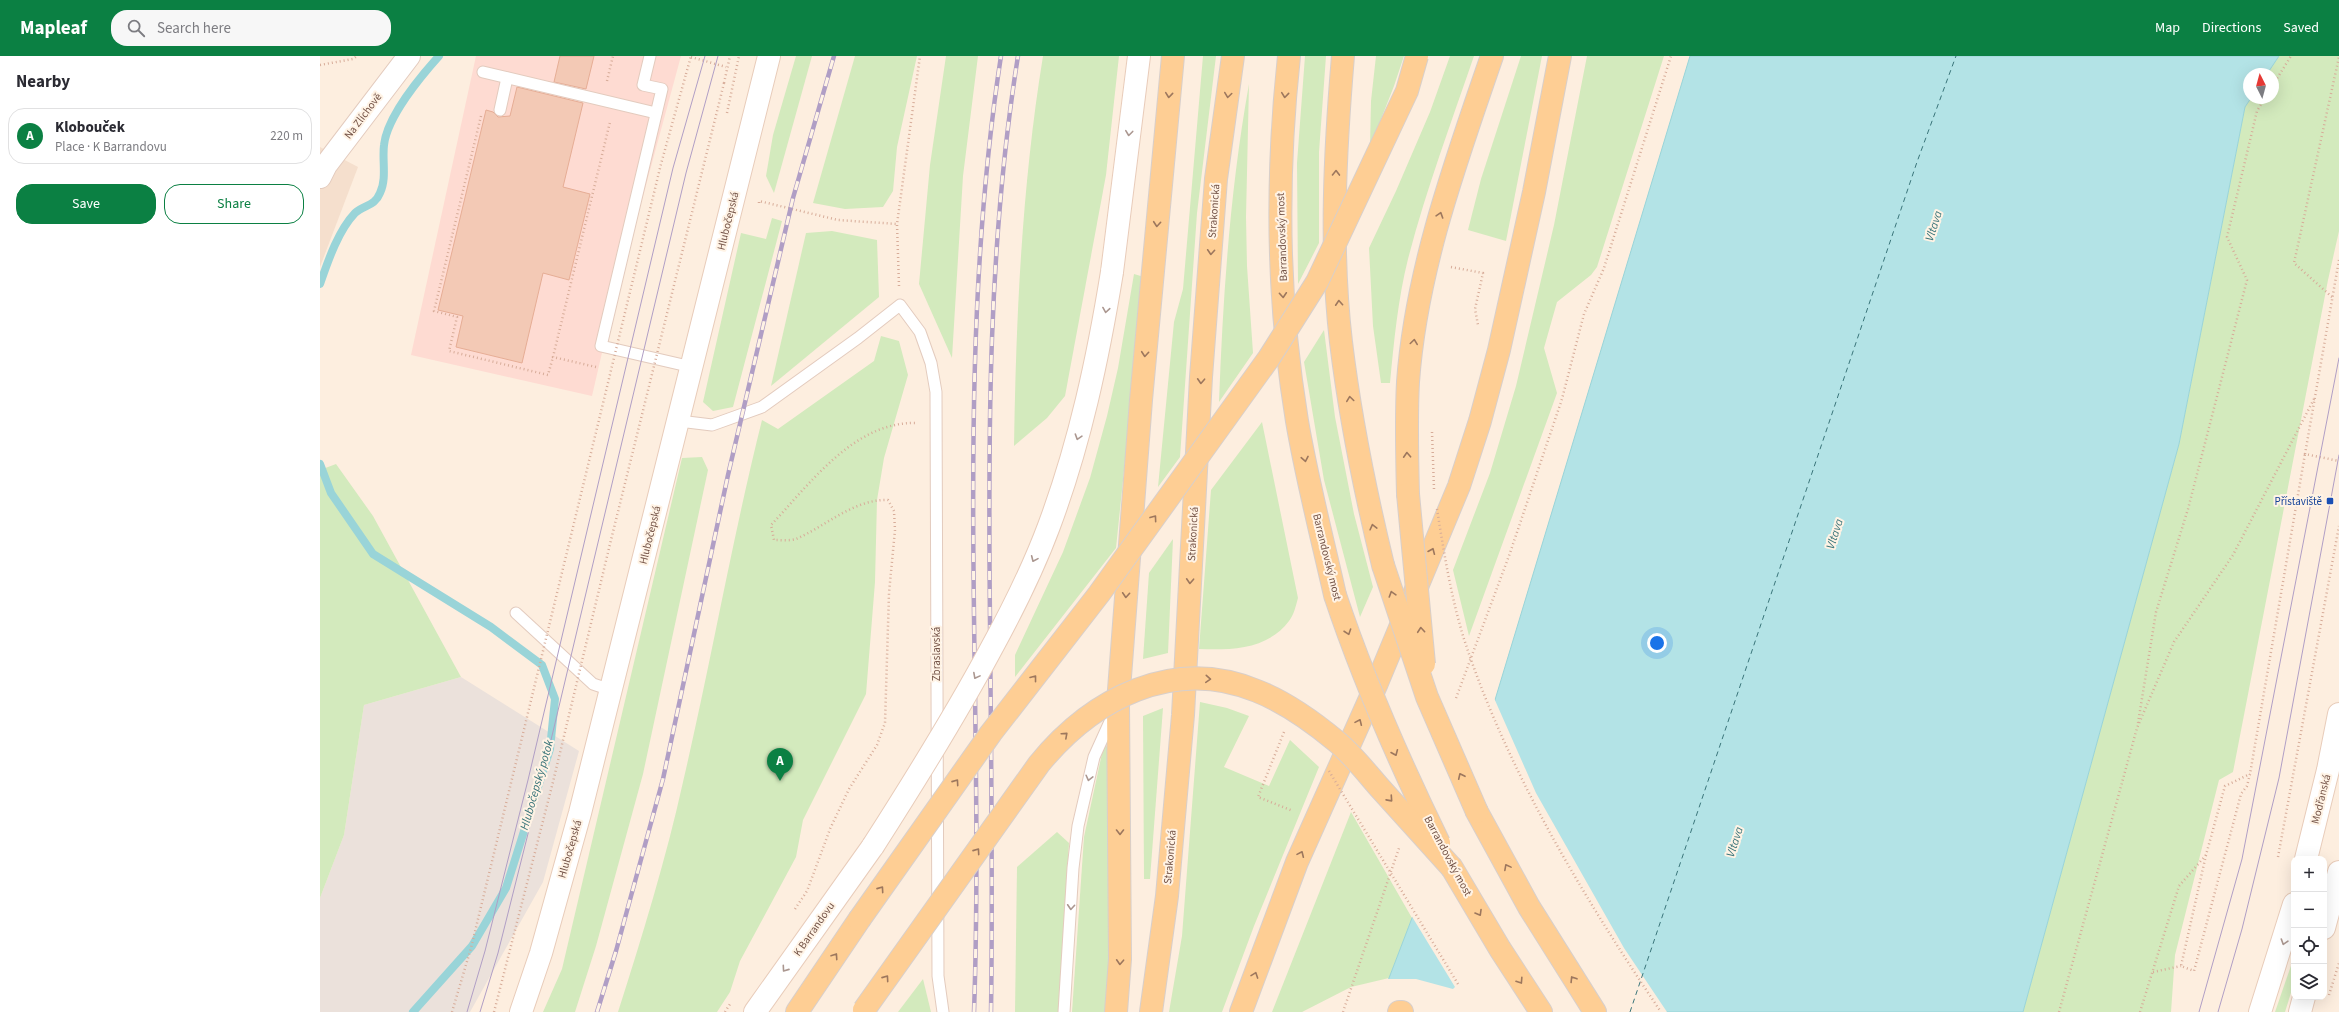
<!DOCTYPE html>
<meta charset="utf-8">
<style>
:root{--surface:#fff;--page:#f7f7f7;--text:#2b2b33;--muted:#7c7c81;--line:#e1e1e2;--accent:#0b8043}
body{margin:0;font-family:"Source Sans 3",sans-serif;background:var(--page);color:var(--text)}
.controls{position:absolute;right:12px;bottom:12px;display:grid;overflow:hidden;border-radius:8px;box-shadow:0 4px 16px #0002}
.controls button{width:36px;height:36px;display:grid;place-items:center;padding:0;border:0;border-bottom:1px solid var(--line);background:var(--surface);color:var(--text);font:20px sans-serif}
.compass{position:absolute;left:1923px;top:12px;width:36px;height:36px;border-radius:50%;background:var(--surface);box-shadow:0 4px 16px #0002;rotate:354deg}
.you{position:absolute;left:1337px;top:587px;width:14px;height:14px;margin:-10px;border:3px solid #fff;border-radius:50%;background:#1a73e8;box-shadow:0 0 0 6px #1a73e833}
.badge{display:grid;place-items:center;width:26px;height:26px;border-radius:50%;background:var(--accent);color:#fff;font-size:13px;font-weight:700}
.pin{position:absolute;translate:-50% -33px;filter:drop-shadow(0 1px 2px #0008)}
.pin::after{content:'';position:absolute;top:21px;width:14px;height:12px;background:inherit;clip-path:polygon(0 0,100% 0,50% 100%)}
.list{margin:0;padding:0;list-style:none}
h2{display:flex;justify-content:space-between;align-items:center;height:52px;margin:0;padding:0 16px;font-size:17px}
h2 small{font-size:13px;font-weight:400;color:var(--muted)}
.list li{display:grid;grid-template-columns:26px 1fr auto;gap:12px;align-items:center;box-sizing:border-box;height:56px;margin:0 8px 8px;padding:0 8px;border:1px solid var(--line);border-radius:16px}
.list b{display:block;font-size:15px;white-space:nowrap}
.list p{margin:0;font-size:13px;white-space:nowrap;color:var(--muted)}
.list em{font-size:13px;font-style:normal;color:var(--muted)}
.actions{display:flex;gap:8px;padding:12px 16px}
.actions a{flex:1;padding:9px 0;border:1px solid var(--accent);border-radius:16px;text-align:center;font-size:14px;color:var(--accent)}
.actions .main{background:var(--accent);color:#fff}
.icon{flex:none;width:22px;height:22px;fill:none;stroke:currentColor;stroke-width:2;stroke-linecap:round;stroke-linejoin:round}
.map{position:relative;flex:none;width:2019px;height:956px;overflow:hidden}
header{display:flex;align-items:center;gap:24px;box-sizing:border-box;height:56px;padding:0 20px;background:var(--accent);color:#fff}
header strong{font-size:19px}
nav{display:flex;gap:22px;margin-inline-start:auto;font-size:14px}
.search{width:280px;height:36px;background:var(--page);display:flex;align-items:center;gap:10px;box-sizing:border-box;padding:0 14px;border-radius:16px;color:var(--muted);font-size:15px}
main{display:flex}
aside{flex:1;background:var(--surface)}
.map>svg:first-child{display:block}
.residential{fill:#f5dfcd}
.commercial{fill:#fedbd2}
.industrial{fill:#ebe1db}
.green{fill:#d3eabd}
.water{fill:#b3e3e6;stroke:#99d4d8}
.pier{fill:#fdeedf}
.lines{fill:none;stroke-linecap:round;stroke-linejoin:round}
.stream{stroke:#99d4d8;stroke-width:8}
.ferry{stroke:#3a757a;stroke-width:1;stroke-dasharray:5 4;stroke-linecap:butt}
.building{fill:#f3c9b5;stroke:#e6ad95}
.lane-casing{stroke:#e3cbbe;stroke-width:13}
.street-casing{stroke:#e3cbbe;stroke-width:24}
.secondary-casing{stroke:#e8ccba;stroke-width:24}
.primary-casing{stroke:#d8cfcb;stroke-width:24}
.path{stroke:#d7ac99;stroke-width:2.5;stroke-dasharray:1 3;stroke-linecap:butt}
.lane{stroke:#fff;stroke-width:11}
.street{stroke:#fff;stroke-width:22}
.secondary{stroke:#fff;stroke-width:22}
.primary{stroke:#fece94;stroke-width:22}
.tram{stroke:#b09ec5;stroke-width:1}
.rail-casing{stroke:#b09ec5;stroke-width:4.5}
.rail{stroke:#fff3e5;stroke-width:3;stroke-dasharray:9;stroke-linecap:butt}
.secondary-bridge-casing{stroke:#e8ccba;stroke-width:24;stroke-linecap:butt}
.primary-bridge-casing{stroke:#d8cfcb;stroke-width:24;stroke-linecap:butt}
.path-bridge{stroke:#d7ac99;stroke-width:2.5;stroke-dasharray:1 3;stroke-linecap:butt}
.secondary-bridge{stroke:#fff;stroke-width:22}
.primary-bridge{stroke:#fece94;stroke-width:22}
.oneway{stroke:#9d775d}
.oneway2{stroke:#ab9790}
.transit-dot{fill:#1a4fb4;stroke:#fff3e5;stroke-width:1.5}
.labels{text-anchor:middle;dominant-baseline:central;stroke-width:4;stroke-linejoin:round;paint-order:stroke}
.street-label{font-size:11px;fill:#735246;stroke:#fff3e5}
.transit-label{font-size:11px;fill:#164399;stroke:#fff3e5;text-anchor:end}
.water-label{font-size:12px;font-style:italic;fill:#3a757a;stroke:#fff3e5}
</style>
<header>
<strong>Mapleaf</strong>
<div class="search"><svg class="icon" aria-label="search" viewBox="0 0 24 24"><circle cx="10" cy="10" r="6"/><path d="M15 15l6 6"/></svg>Search here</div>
<nav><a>Map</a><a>Directions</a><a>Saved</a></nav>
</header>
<main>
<aside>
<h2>Nearby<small></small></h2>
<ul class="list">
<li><span class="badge">A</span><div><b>Klobouček</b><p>Place · K Barrandovu</p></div><em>220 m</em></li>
</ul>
<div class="actions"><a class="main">Save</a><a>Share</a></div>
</aside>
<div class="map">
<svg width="2019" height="956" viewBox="0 0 2019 956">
<rect width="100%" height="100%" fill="#fdeedf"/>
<path class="residential" d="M 0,91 L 38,111 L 0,211 Z"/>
<path class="commercial" d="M 156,0 L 361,0 L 290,262 L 272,340 L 91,299 Z"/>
<path class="industrial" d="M 141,621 L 259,695 L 223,826 L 150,956 L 0,956 L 0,842 L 24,779 L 44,649 Z"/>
<g class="green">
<path d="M 476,0 L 492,0 L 454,137 L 446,120 L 453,79 Z"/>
<path d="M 535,0 L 597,0 L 577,91 L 573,135 L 563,151 L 525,153 L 493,147 Z"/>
<path d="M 626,0 L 658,0 L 643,120 L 632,302 L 599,228 L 610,109 Z"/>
<path d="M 723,0 L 799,0 L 786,119 L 745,340 L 727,362 L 694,390 C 696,259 702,129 723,0 Z"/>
<path d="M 883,0 L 896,0 L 877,157 L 860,401 L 838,431 L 854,266 L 863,233 Z"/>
<path d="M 985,0 L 1006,0 L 999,96 L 999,187 L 978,228 L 977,107 Z"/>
<path d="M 1056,0 L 1084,0 L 1074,30 L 1050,91 L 1051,45 Z"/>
<path d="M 1130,0 L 1154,0 C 1131,67 1106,134 1088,203 C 1078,243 1074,285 1070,327 L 1061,327 L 1053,270 L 1049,192 L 1076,135 L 1110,56 Z"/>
<path d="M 1201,0 L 1222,0 L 1186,185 L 1148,174 L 1161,123 Z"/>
<path d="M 1267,0 L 1344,0 L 1277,211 L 1271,219 L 1237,246 L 1224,292 L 1237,337 L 1149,580 L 1133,514 L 1170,417 L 1196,330 L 1234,169 Z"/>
<path d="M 1959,0 L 2019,0 L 2019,175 L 2008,224 L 1913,716 L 1899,724 L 1855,899 L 1851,956 L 1703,956 L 1859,388 L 1925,51 L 1931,42 L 1953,42 L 1953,18 L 1947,18 Z"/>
<path d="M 929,28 L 926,161 L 927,210 L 933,297 L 899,346 C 903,239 910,134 929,28 Z"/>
<path d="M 452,162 L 462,165 L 413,351 L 393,355 L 383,346 L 421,177 L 446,183 Z"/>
<path d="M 512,175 L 557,184 L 559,241 L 451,330 L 486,177 Z"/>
<path d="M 814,218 L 824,221 L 796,492 L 695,621 L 695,599 L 743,496 L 770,422 L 787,360 L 798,312 Z"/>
<path d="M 1004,274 L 1015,361 L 1034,458 L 1053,531 L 1040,561 L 1004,424 L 984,306 Z"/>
<path d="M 561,280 L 579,285 L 588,319 L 564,402 L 557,444 L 555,526 L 546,638 L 483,764 L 476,801 L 420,905 L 410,936 L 397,956 L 298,956 C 322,881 346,803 363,726 C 391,606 412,484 442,364 L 458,373 L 554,305 Z"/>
<path d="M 942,366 L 978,542 C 976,549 974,559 969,565 C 947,594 911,594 879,593 L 891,434 Z"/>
<path d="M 382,401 L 388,414 L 323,718 L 276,890 L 255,956 L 223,956 L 242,913 L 362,402 Z"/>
<path d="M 16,408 L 53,460 L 141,621 L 44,649 L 24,779 L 0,842 L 0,414 Z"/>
<path d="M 853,483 L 848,597 L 823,603 L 829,517 Z"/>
<path d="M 880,646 L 907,652 L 929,660 L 904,711 L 949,730 L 970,684 L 999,711 L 934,870 L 902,956 L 849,956 L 862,880 Z"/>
<path d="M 843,652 L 830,823 L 824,823 L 823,660 Z"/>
<path d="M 784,688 L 788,692 L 790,882 L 788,956 L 752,956 L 764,781 Z"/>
<path d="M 1031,756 L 1092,862 L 1069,922 L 1031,931 L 982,956 L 952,956 Z"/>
<path d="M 737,776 L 749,787 L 739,956 L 695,956 L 697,811 Z"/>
<path d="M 1974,901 L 1974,927 L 1965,956 L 1955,956 Z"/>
<path d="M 603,923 L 611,956 L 578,956 Z"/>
</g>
<path class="water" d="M 1370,0 L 1959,0 L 1947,18 L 1929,18 L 1929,42 L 1931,42 L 1925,51 L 1859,388 L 1703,956 L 1056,956 L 1092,862 L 1158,700 Z"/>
<path class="pier" d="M 1174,642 L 1216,737 L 1304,892 L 1347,956 L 1054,956 L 1066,923 L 1096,923 L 1133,933 L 1135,931 L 1091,859 L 1156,699 Z"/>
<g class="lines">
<g class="stream">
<path d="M 0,228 C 8,205 18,175 35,157 C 44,149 55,150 60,137 C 67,123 62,104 64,89 C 67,61 101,20 119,0"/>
<path d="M 0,408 L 11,437 L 53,498 L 171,571 L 222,609 L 235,643 L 230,693 L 186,832 L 152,890 L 93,956"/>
</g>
<path class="ferry" d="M 1310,956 L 1597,106 L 1636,0"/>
</g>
<g class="building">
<path d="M 240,0 L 274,0 L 266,33 L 234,26 Z"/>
<path d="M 197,31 L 263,47 L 243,131 L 270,138 L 249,224 L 223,217 L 202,307 L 136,291 L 143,260 L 118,254 L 166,54 L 173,56 L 178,61 L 190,60 Z"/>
</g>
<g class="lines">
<defs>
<g id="lane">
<path d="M 330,0 L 323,29 L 342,33 L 281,290 L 372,311"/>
<path d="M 163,16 L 336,57"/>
<path d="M 180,54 L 187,22"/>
<path d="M 359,365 L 392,369 L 442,351 L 538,282 L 580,249 L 600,276 L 611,307 L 616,336 L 618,920 L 623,956"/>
<path d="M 196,557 L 273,628 L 291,634"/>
<path d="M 744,956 L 753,812 L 758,770 L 774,701 L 793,659"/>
</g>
<path id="street" d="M 0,121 L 6,109 L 89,0"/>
<g id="secondary">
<path d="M 792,216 L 819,0"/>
<path d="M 1986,803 L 2008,714 L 2019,658"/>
<path d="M 2004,872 L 2019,816"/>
<path d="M 201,956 L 221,897 L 260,757 L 449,0"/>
<path d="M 435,956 L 553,790"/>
<path d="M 1940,956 L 1974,848"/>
<path d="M 1980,956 L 1984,941"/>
</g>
<g id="primary">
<path d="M 969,0 C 956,121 957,244 977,365 C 987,424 1002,481 1015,539"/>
<path d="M 1023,0 C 1015,95 1010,192 1021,286 C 1030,361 1045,435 1063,509"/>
<path d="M 1088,438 C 1087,400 1086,363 1088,326 C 1096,214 1136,105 1172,0"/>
<path d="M 1157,756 L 1209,851 L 1275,956"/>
<path d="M 1132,812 L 1180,893 L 1221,956"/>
<path d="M 477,956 L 539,864"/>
<path d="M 796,956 L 800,903 L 798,647 L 821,344 L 853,0"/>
<path d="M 831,956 L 847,840 L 863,659 L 881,321 L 896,123 L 913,0"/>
<path d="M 921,956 L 977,806 L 1057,627 L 1139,430 L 1160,365 L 1179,294 L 1214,136 L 1240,0"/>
<path d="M 1079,956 L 1082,956"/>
</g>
</defs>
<use href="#lane" class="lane-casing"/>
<use href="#street" class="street-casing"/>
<use href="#secondary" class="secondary-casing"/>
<use href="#primary" class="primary-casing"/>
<g class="path">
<path d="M 371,1 L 406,11"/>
<path d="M 0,9 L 33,3 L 37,0"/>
<path d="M 366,18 L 371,0"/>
<path d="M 287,25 L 293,0"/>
<path d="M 404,27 L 410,0"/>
<path d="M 1953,29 L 1971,0"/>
<path d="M 407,57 L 419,0"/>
<path d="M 161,60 L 114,255 L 137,261 L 129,295 L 228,319 L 233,301"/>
<path d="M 439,147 L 439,145 L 518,164 L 577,168"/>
<path d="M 2019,204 L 1985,398 L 2019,405"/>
<path d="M 1131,211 L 1163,217 L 1155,253 L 1158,269"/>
<path d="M 579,230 L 577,168 L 600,0"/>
<path d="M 2012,241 L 1974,207 L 2019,1"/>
<path d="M 276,311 L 233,301 L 290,66"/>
<path d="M 1136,642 L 1190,497 L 1242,343 L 1264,258 L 1284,212 L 1351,0"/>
<path d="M 1818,667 L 1836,556 L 1868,453 L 1927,224 L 1907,181 L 1937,55 L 1945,42"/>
<path d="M 964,676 L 938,741 L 973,755"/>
<path d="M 1886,799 L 1861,910 L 1874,915 L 1921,738 L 1927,730 L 1930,718 L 1985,398"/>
<path d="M 1958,801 L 2019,470"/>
<path d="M 475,853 L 487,835 L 510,773 L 529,733 L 557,689 L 565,667 L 569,537 L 575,474 L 574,455 L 568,444 C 534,443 506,470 476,483 C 470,485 461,484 454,484 L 451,469 C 490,428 534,365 597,367"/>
<path d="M 1833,916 L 1861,910"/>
<path d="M 2009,939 L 2019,907"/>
<path d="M 405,956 L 410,948"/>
<path d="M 1023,956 L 1079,792"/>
<path d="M 1739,956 L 1817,672 L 1854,586 L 1913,499 L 1994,343"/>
<path d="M 1820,956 L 1859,830 L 1886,799 L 1905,730 L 1930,718"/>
</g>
<use href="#lane" class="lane"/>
<use href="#street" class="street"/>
<use href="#secondary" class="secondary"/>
<use href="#primary" class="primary"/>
<g class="tram">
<path d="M 147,956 L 165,895 L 208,724 L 353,112 L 385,0"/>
<path d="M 160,956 L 178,897 L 221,726 L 366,117 L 398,0"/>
<path d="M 1879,956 L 1922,803 L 2019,302"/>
<path d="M 1898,956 L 1922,873 L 1959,722 L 2019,399"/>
</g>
<defs>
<g id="rail">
<path d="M 277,956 L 296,895 L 343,723 L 408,419 L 473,142 L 514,0"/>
<path d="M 654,956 C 665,637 632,317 681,0"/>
<path d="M 671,956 C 673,826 671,696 670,566 C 668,377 668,187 698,0"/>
</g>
</defs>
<use href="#rail" class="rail-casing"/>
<use href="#rail" class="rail"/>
<defs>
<path id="secondary-bridge" d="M 553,790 C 594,726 634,662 670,595 C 692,555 713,513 729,470 C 760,387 778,302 792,216"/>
<g id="primary-bridge">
<path d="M 1088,438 L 1104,608"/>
<path d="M 1063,509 L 1107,641 L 1157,756"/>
<path d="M 1015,539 C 1044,626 1079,705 1119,787"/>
<path d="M 539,864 L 671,677 L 779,538 L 949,302 L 997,226 L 1087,35 L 1097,0"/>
<path d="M 544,954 L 719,708 C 772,643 853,600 937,635 C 965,646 992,665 1016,685 C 1032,698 1045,715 1059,731 C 1083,758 1108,785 1132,812"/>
</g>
</defs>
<use href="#secondary-bridge" class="secondary-bridge-casing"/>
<use href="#primary-bridge" class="primary-bridge-casing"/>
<g class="path-bridge">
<path d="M 1112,376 L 1114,433"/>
<path d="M 1117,453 C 1124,497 1131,541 1144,583 C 1187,715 1264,842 1341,956"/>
<path d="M 1009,715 L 1138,928"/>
<path d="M 132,956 L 151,892 L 341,108 L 366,18"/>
<path d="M 174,956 L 233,726 L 290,488 L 404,27"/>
</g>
<use href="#secondary-bridge" class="secondary-bridge"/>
<use href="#primary-bridge" class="primary-bridge"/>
</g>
<defs><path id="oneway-chevron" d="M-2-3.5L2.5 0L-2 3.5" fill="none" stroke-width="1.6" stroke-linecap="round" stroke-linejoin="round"/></defs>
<g class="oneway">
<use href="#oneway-chevron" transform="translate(849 39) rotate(96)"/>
<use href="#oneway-chevron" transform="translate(908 39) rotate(98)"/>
<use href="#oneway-chevron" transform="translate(965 39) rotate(96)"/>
<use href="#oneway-chevron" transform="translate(1016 117) rotate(-89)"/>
<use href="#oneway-chevron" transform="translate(1120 159) rotate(-72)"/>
<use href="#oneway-chevron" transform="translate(837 168) rotate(95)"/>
<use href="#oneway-chevron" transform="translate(891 196) rotate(94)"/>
<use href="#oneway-chevron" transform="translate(963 239) rotate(86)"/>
<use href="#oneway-chevron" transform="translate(1019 247) rotate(-94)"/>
<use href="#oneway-chevron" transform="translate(1094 286) rotate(-82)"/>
<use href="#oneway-chevron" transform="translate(825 298) rotate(95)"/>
<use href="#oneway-chevron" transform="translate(881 325) rotate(93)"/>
<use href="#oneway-chevron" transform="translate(1030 343) rotate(-98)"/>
<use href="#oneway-chevron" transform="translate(1087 399) rotate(-93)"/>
<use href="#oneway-chevron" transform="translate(985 403) rotate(79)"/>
<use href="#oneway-chevron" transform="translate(834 462) rotate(-54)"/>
<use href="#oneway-chevron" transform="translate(1053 471) rotate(-104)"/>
<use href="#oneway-chevron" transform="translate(1112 495) rotate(-67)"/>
<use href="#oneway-chevron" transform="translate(870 525) rotate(93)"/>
<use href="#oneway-chevron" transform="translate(1072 538) rotate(-107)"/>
<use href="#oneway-chevron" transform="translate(806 539) rotate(94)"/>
<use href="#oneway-chevron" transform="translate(1101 574) rotate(-95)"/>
<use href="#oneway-chevron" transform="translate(1028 576) rotate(71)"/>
<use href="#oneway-chevron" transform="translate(714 622) rotate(-52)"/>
<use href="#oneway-chevron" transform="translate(888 623) rotate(4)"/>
<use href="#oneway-chevron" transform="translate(1039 666) rotate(-66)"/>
<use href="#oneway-chevron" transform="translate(745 679) rotate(-42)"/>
<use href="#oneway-chevron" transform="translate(1075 697) rotate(67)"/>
<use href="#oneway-chevron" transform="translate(1141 720) rotate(-115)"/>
<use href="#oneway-chevron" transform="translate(636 726) rotate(-55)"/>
<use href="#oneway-chevron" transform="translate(1070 743) rotate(48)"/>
<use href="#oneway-chevron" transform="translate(800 776) rotate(90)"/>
<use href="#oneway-chevron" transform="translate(657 795) rotate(-55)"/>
<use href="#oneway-chevron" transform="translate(981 798) rotate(-66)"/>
<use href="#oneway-chevron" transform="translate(1187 811) rotate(-118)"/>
<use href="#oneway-chevron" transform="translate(561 833) rotate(-55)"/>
<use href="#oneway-chevron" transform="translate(1159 857) rotate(60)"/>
<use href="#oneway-chevron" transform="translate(515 900) rotate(-56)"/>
<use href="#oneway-chevron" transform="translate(800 906) rotate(93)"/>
<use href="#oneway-chevron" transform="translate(935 919) rotate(-70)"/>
<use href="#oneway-chevron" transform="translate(566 922) rotate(-55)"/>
<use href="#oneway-chevron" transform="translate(1253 923) rotate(-122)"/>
<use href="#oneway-chevron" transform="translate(1200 925) rotate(57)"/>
</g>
<g class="oneway2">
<use href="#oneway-chevron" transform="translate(809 77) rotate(97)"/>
<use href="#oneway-chevron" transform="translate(786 254) rotate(99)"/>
<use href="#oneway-chevron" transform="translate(758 381) rotate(108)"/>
<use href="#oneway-chevron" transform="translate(714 503) rotate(114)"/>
<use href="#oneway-chevron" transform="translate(656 620) rotate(118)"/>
<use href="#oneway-chevron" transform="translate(769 722) rotate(104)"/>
<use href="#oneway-chevron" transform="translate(751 851) rotate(94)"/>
<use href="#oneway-chevron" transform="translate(1964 886) rotate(108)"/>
<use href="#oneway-chevron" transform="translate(465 913) rotate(125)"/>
</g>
<rect class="transit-dot" x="2006" y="441" width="8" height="8" rx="2"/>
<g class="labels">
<g class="street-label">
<text transform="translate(43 60) rotate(-53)">Na Zlíchově</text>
<text transform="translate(894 155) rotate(-86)">Strakonická</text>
<text transform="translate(408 165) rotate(-76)">Hlubočepská</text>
<text transform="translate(962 181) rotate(-92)">Barrandovský most</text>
<text transform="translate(873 478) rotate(-87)">Strakonická</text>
<text transform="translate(330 479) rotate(-76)">Hlubočepská</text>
<text transform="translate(1007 501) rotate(76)">Barrandovský most</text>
<text transform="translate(616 598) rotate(-90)">Zbraslavská</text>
<text transform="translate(2001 743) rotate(-76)">Modřanská</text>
<text transform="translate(250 793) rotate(-74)">Hlubočepská</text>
<text transform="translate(1128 800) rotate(62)">Barrandovský most</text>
<text transform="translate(850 801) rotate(-85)">Strakonická</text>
<text transform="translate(494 873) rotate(-55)">K Barrandovu</text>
</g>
<g class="transit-label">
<text x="2002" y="445">Přístaviště</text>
</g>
<g class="water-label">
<text transform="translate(1614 170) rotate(-72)">Vltava</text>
<text transform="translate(1515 478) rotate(-72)">Vltava</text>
<text transform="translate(217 729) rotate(-74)">Hlubočepský potok</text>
<text transform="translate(1415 786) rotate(-72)">Vltava</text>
</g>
</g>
</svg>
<div class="controls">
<button>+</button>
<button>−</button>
<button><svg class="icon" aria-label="locate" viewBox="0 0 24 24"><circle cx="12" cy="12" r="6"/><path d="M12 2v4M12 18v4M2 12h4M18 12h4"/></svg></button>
<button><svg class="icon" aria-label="layers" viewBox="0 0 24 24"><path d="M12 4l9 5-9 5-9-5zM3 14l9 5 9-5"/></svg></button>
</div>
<svg class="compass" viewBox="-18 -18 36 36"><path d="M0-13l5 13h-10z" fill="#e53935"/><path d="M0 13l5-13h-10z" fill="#7c7c81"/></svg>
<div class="you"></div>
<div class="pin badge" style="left:460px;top:725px">A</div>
</div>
</main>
